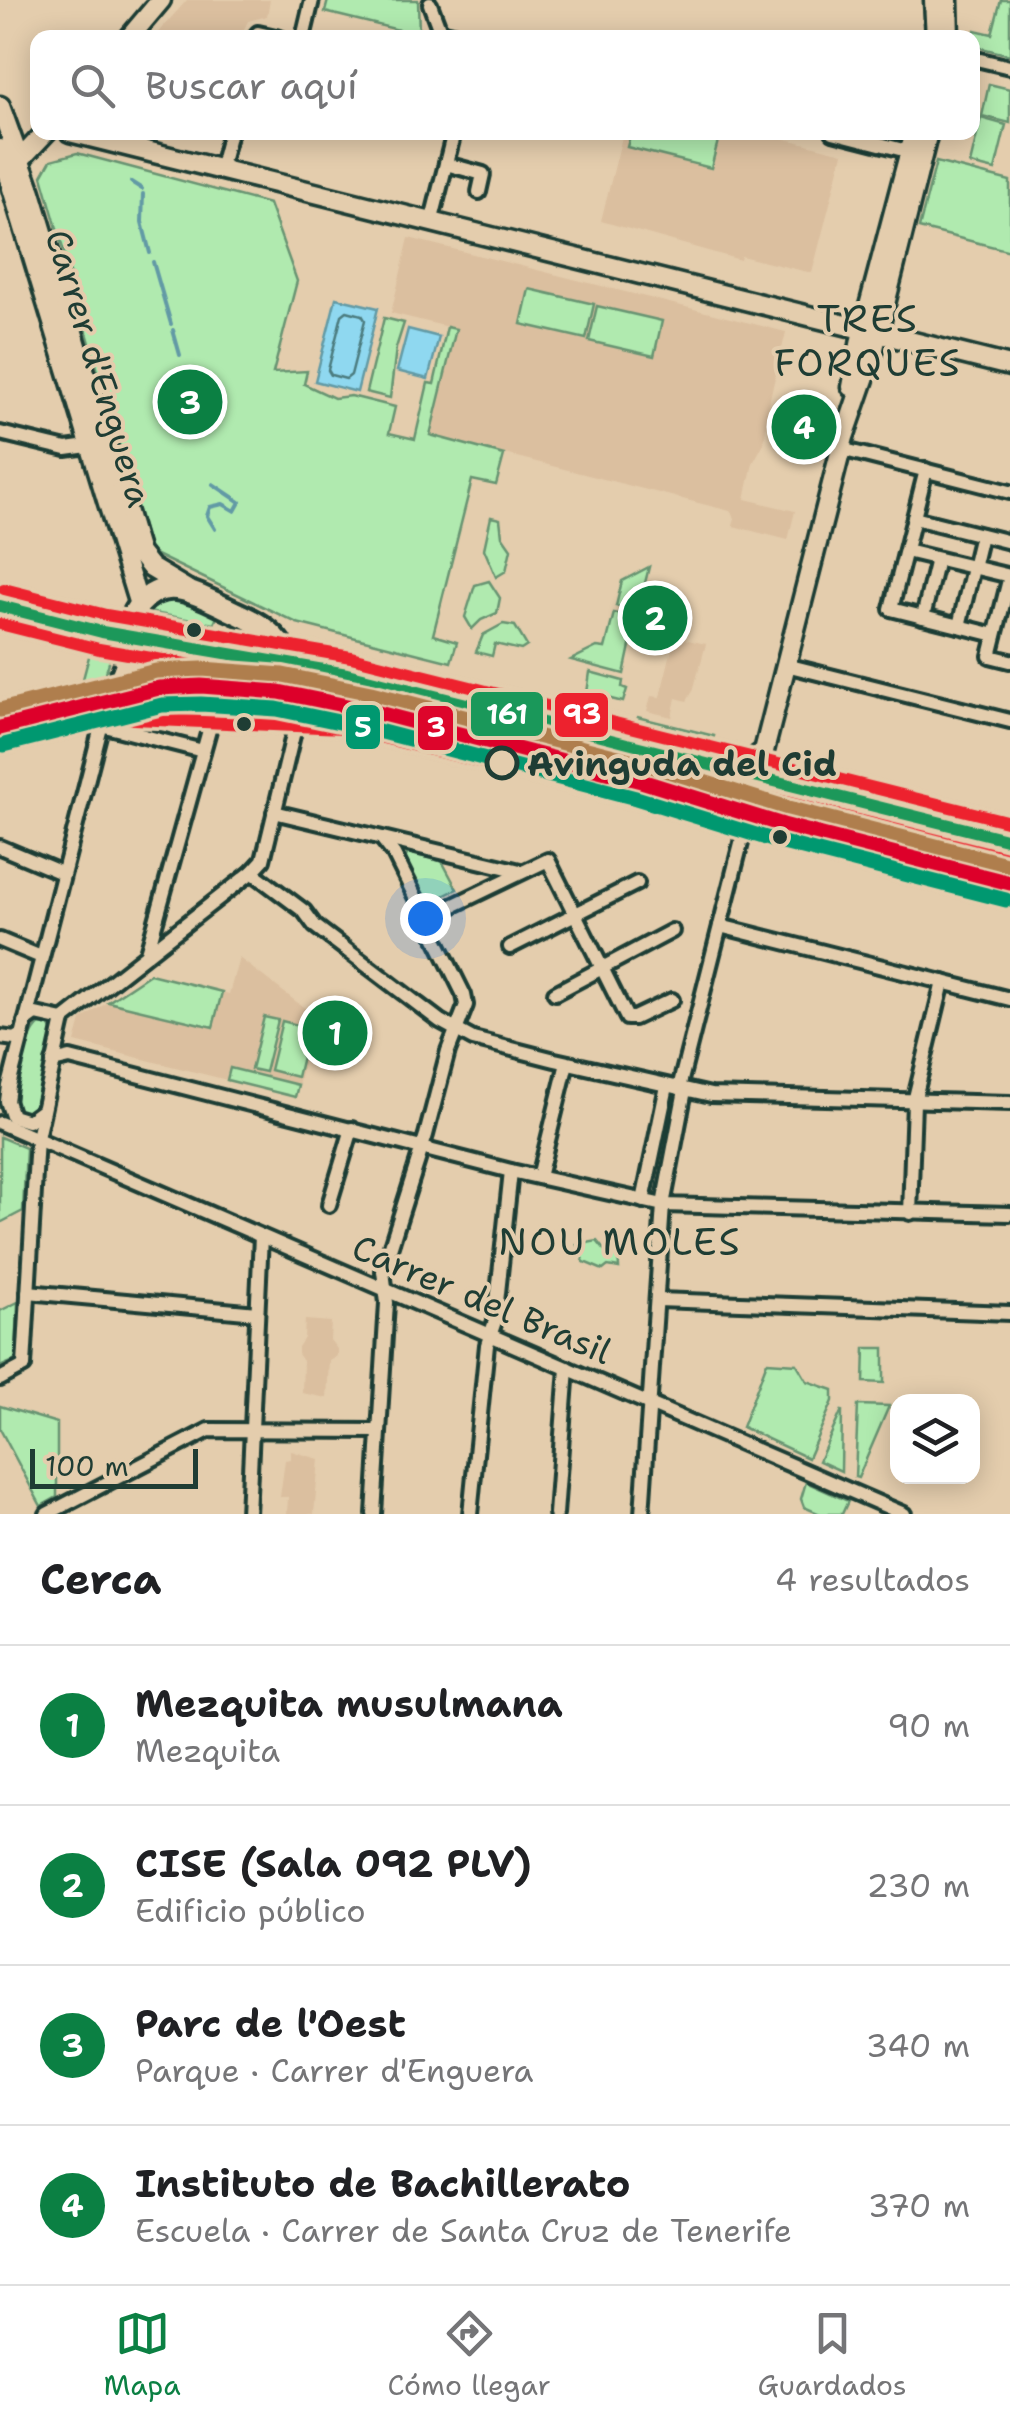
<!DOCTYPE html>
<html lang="es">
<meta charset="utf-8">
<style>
:root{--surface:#fff;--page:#f2f2f2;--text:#202124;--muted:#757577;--line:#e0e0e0;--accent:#0b8043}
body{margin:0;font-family:"Shantell Sans",sans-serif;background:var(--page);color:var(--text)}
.controls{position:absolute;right:30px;bottom:30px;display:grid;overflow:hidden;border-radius:20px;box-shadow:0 5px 25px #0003}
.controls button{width:90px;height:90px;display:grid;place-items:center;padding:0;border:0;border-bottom:2px solid var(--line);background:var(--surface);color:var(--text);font:50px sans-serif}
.scale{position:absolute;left:30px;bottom:25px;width:168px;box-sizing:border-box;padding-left:10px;border:5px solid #1f3d34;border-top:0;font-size:28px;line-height:35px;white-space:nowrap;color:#1f3d34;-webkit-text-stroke:8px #e4cdad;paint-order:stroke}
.you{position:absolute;left:425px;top:918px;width:35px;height:35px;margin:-25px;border:8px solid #fff;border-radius:50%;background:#1a73e8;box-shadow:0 0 0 15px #1a73e833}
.badge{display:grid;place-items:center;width:65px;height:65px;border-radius:50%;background:var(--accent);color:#fff;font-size:32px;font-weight:700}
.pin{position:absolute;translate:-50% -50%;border:5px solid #fff;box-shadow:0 2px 10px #0006}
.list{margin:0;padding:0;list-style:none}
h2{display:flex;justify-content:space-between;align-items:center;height:130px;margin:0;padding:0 40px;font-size:42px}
h2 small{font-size:32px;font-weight:400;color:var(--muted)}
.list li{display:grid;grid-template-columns:65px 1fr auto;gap:30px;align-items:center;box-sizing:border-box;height:160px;padding:0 40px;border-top:2px solid var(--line)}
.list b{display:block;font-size:38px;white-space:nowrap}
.list p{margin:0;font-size:32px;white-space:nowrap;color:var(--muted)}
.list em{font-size:32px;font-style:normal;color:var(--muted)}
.icon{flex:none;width:55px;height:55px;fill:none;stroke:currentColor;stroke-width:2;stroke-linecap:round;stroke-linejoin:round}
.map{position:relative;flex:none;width:1010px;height:1514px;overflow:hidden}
.search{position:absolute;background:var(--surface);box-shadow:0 5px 25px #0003;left:30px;right:30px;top:30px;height:110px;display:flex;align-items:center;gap:25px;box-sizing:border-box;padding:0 35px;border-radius:20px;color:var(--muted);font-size:38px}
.sheet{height:770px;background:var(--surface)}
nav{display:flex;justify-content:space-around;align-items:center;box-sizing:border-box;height:140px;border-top:2px solid var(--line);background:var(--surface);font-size:28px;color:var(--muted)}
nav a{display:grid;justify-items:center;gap:5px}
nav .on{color:var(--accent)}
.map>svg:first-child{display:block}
.built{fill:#dbbf9f}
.green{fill:#b0eaaf;stroke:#689472;stroke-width:2.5}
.water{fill:#8fd8f0;stroke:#629aa5;stroke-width:2.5}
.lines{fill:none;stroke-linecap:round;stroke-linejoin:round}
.shore{stroke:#4c7b7f;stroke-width:2.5}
.stream{stroke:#629aa5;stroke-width:4}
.street-casing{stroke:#1f3d34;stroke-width:20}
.secondary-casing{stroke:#1f3d34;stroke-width:25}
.primary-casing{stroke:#1f3d34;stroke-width:28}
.street{stroke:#e4cdad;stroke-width:12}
.secondary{stroke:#e4cdad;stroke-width:18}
.primary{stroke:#e4cdad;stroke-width:20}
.bus-1-casing{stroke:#e4cdad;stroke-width:20}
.bus-2-casing{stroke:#e4cdad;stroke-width:20}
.bus-3-casing{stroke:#e4cdad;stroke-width:20}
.bus-1{stroke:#1a985a;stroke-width:12}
.bus-2{stroke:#ed222e;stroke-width:12}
.bus-3{stroke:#ed222e;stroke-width:12}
.metro-1-casing{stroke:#e4cdad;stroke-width:22}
.metro-2-casing{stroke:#e4cdad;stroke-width:22}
.metro-3-casing{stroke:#e4cdad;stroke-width:22}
.metro-1{stroke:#dd052b;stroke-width:15}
.metro-2{stroke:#009870;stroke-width:15}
.metro-3{stroke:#af7e4e;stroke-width:15}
.bus-dot{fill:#1f3d34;stroke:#e4cdad;stroke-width:4}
.stop-dot{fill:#e4cdad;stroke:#1f3d34;stroke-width:5}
.labels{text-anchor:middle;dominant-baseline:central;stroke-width:8;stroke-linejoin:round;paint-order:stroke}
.street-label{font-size:35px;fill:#1f3d34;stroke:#e4cdad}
.stop-label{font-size:35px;font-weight:bold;fill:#1f3d34;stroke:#e4cdad;text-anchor:start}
.neighbourhood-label{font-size:38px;letter-spacing:2.5px;fill:#1f3d34;stroke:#e4cdad}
.line-badge{stroke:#e4cdad;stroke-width:4}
.badge-label{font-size:28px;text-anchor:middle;font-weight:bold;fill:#fff}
</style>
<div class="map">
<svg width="1010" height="1514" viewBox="0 0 1010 1514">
<rect width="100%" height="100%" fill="#e4cdad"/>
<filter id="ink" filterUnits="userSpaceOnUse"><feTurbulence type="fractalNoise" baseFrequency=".01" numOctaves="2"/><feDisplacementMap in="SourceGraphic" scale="20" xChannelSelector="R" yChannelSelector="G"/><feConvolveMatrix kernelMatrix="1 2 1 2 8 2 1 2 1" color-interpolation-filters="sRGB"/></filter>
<g filter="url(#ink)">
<g class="built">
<path d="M 187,0 L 270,0 L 267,16 L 248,21 L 240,37 L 154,37 Z"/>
<path d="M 623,133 L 762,133 L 843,153 L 812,273 L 741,256 L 740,260 L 601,221 Z"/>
<path d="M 409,238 L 786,332 L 770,398 L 764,443 L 753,463 L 745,499 L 795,511 L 788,540 L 733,526 L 735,518 L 730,511 L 430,435 L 456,329 L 391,313 Z"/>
<path d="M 675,637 L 706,644 L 693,691 L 687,701 L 676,698 L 672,717 L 647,711 L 651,696 L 660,697 Z"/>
<path d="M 239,958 L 315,1016 L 295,1097 L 75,1042 L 81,1020 L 150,974 L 229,994 Z"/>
<path d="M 305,1320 L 331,1322 L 330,1340 L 337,1349 L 337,1356 L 329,1361 L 327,1398 L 302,1393 L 303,1361 L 298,1354 L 298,1347 L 304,1338 Z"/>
<path d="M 291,1451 L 319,1459 L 314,1514 L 287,1514 L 288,1497 L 280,1497 L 285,1460 L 291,1459 Z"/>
</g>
<g class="green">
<path d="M 328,0 L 418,0 L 419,35 L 325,12 Z"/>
<path d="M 1001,0 L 1010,0 L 1010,55 L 973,46 L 975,30 L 992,34 Z"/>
<path d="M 989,84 L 1010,89 L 1010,123 L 982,116 Z"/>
<path d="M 981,118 L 1006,125 L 995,170 L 970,164 Z"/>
<path d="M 631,132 L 720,132 L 720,133 L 711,168 L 627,147 Z"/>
<path d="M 77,153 L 269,204 L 297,281 L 273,373 L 307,371 L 304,384 L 334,398 L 351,396 L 395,407 L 389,433 L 415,439 L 428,383 L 434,384 L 447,327 L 456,329 L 430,435 L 504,455 L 496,485 L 472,480 L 433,635 L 457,642 L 451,662 L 297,623 L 150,552 L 42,176 L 51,160 Z"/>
<path d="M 936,162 L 1010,181 L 1010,251 L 919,228 Z"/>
<path d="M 529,289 L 594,304 L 586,339 L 521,324 Z"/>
<path d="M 597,306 L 662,321 L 654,356 L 589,341 Z"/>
<path d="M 384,318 L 404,323 L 396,348 L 390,398 L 366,392 Z"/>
<path d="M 491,517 L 500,519 L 502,536 L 511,549 L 506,571 L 496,577 L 484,549 Z"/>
<path d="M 649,567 L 638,611 L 616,606 L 622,581 Z"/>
<path d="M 489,581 L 500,598 L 497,613 L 481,620 L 472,629 L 465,617 L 475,585 Z"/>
<path d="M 176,600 L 218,614 L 214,624 L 148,612 L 165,601 Z"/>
<path d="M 614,613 L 636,618 L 624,674 L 571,660 L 597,647 L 605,648 Z"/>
<path d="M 503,624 L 515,626 L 527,646 L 521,650 L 495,644 L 492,656 L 476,652 L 483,635 Z"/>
<path d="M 96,645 L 113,649 L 100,692 L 79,694 L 91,649 Z"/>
<path d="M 139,657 C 168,661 230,664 247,687 C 225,694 167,697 149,681 C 142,675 140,667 137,659 Z"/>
<path d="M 590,672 L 623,681 L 622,687 L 627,689 L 623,702 L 587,693 Z"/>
<path d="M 340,683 L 637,758 L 500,737 L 336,698 Z"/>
<path d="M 637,717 L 714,736 L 711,748 L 666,735 Z"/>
<path d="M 645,760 L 704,775 L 701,788 L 626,769 Z"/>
<path d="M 864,826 L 919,832 L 1009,852 L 941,847 Z"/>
<path d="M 408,853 L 442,861 L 457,889 L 427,904 L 405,859 Z"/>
<path d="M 150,974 L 222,992 L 213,1027 L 108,1002 Z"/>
<path d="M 264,1017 L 278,1020 L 265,1072 L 251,1069 Z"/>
<path d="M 282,1021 L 309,1028 L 297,1077 L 270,1070 Z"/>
<path d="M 40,1024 L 49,1025 L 55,1036 L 36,1111 L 33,1116 L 18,1115 C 11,1098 25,1034 40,1024 Z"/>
<path d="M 230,1068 L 298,1085 L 295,1097 L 227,1080 Z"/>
<path d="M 0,1137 L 26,1148 L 23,1211 L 0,1223 Z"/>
<path d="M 597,1241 L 605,1251 L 618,1254 L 619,1268 L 608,1266 L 603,1270 L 584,1262 L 577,1245 Z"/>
<path d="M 18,1302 L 16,1360 L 0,1367 L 0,1311 Z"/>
<path d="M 865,1348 L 884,1348 L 884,1383 L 864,1382 Z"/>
<path d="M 767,1362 L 797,1364 L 807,1381 L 833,1390 L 833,1401 L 808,1458 L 742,1427 Z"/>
<path d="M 858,1405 L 889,1406 L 858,1478 L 855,1477 Z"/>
<path d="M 0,1406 L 57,1423 L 57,1497 L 41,1506 L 0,1429 Z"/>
<path d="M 842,1410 L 841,1471 L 819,1461 Z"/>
<path d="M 806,1482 L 848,1501 L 842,1514 L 820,1514 L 804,1507 L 801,1499 Z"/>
</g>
<g class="water">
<path d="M 336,298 L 378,308 L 357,392 L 315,381 Z"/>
<path d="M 408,329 L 439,337 L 428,379 L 397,371 Z"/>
</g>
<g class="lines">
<path class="shore" d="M 347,311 L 362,315 L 365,320 L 351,375 L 346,379 L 331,375 L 328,370 L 342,315 Z"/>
<g class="stream">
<path d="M 131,182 L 142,189"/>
<path d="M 143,194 L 142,222 L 150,253"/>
<path d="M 153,262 L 171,324"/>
<path d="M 173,330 L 180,355"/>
<path d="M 213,484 L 240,502 L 235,511 L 223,504 L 210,507 L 207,516 L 215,529"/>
</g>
<defs>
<g id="street">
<path d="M 430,4 L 440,31 L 457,35"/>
<path d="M 254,38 L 258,33 L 280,38"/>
<path d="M 303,38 L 312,0"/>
<path d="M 972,58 L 1010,67"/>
<path d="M 833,132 L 915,153"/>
<path d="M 446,164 L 483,174 L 479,192"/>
<path d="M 220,170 L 230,132"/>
<path d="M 431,223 L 454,132"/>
<path d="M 0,433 L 66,449 L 95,445"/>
<path d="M 841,449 L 1010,492"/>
<path d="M 926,470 L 891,609 L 995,635"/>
<path d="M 914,518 L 1010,542"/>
<path d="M 906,551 L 1010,576"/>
<path d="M 1010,576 L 990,656 L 1010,661"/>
<path d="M 923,617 L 937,559"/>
<path d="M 959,626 L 981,535"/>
<path d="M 192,655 L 246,676 L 278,710"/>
<path d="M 786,665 L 1010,721"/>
<path d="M 101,725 L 203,751"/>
<path d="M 274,812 L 520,871"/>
<path d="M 0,847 L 62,873"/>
<path d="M 252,872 L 304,911 L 315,926 L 440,1021 L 473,1039 L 555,1060 L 711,1095 L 1010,1103"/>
<path d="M 425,919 L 548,860 L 627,1018 L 634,1018 L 672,1000"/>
<path d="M 720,926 L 1010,999"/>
<path d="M 0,940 L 41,957"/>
<path d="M 510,947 L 637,883"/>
<path d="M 147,953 L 216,705"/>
<path d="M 555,993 L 672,931"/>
<path d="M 63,1020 L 252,872 L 263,860 L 295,727 L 302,717 L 313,712"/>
<path d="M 25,1022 L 36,1014 L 63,1020"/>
<path d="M 0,1037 L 15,1039 L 22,1035"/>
<path d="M 53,1062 L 70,1058 L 511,1171 L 663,1205 L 642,1514"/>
<path d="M 679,1088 L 741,843 L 745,810"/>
<path d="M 685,1090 L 663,1205 L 1010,1214"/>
<path d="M 43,1110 L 28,1121 L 12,1116 L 7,1101 L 9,1086 L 108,700 L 125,655"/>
<path d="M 0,1123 L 904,1514"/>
<path d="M 539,1177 L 567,1063"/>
<path d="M 643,1201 L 667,1086"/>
<path d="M 329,1205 L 352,1129"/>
<path d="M 910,1213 L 914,1102 L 943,982"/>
<path d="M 28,1292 L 257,1313"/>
<path d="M 658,1300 L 1010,1313"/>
<path d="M 0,1379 L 24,1366 L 37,1138 L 63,1020"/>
<path d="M 47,1514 L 209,1430 L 379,1431"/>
<path d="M 248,1514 L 261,1236"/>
<path d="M 374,1514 L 387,1303 L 383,1271 L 426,1135 L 448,1051 L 466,1005 L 464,995 L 394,854 L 383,840"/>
<path d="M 470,1514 L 487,1345 L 495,1321 L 511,1171"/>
<path d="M 556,1514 L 567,1368"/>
</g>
<g id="secondary">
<path d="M 934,0 L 936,38"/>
<path d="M 948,0 L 949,38"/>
<path d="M 129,38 L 161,0"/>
<path d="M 0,106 L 31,192 L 139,553 L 151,568 L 186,589"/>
<path d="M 70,132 L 1010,366"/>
<path d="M 0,149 L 139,605"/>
<path d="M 13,167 L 46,132"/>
<path d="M 852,387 L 863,329 L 915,132"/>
<path d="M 727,769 L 742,767 L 764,751 L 844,437 L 872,356 L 928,132"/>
</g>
<g id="primary">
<path d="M 0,606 L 102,632 L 347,674 L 1010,840"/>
<path d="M 161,704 C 138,688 124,668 126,639 C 127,627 132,613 140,604 C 165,575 196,594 224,607 C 238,614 253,619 265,629 C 290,647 304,687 274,706"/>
<path d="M 0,727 L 108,700 L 346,711 L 1010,877"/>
<path d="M 522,745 C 554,744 619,769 641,761 L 644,748"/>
<path d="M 745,810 L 748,801 L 759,795 L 853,819 L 911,824"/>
<path d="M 969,859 L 1010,860"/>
</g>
</defs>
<use href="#street" class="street-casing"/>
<use href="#secondary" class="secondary-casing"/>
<use href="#primary" class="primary-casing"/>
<use href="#street" class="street"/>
<use href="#secondary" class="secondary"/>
<use href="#primary" class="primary"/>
<defs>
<g id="bus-1">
<path d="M 0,606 L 102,632 L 347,674 L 1010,840"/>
<path d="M 0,727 L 108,700 L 346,711 L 1010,877"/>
</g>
<g id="bus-2">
<path d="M 0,624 L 99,649 L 343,691 L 1006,857"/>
<path d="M 4,744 L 110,718 L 343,728 L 1006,894"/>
</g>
<g id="bus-3">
<path d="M 4,589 L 106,615 L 351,657 L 1010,822"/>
<path d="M 0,709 L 107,683 L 349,694 L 1010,859"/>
</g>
</defs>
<use href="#bus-1" class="bus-1-casing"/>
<use href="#bus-2" class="bus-2-casing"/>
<use href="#bus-3" class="bus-3-casing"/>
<use href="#bus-1" class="bus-1"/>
<use href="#bus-2" class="bus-2"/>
<use href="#bus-3" class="bus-3"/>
<defs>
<path id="metro-1" d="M 0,728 L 159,688 L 201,686 L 279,692 L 367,710 L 641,781 L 783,825 L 1010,883"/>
<path id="metro-2" d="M 4,745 L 162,705 L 201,704 L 277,709 L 363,727 L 636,798 L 779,842 L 1006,900"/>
<path id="metro-3" d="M 0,710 L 156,671 L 202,669 L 283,675 L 371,693 L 645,764 L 788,808 L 1010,865"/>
</defs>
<use href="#metro-1" class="metro-1-casing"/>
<use href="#metro-2" class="metro-2-casing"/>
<use href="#metro-3" class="metro-3-casing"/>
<use href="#metro-1" class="metro-1"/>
<use href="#metro-2" class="metro-2"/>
<use href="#metro-3" class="metro-3"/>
</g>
</g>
<g class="bus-dot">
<circle cx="194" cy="630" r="9"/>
<circle cx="244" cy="724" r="9"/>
<circle cx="780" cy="837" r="9"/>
</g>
<circle class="stop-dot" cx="502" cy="763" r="15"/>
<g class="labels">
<g class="street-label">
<text transform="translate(99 368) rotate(73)">Carrer d'Enguera</text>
<text transform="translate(482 1299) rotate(23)">Carrer del Brasil</text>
</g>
<g class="stop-label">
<text x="527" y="763">Avinguda del Cid</text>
</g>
<g class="neighbourhood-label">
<text x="868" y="318">TRES<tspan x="868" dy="44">FORQUES</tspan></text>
<text x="620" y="1241">NOU MOLES</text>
</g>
</g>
<g class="line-badge">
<rect x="469" y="690" width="76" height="48" rx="10" fill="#1a985a"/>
<rect x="553" y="691" width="57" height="48" rx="10" fill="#ed222e"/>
<rect x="344" y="703" width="38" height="48" rx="10" fill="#009870"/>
<rect x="416" y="704" width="39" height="48" rx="10" fill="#dd052b"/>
</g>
<g class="badge-label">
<text x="507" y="724">161</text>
<text x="582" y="724">93</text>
<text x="363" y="737">5</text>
<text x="436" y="737">3</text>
</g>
</svg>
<div class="controls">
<button><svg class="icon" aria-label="layers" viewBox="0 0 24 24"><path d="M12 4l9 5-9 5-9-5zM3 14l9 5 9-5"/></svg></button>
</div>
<div class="scale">100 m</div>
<div class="you"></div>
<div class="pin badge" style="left:335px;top:1033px">1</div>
<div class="pin badge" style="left:655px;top:618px">2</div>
<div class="pin badge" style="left:190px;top:402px">3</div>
<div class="pin badge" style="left:804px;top:427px">4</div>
<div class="search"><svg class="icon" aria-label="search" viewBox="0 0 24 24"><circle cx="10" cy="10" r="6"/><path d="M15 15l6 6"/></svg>Buscar aquí</div>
</div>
<section class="sheet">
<h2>Cerca<small>4 resultados</small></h2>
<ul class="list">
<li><span class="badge">1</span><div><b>Mezquita musulmana</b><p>Mezquita</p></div><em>90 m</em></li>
<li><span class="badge">2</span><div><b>CISE (Sala 092 PLV)</b><p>Edificio público</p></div><em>230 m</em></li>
<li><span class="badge">3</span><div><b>Parc de l'Oest</b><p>Parque · Carrer d'Enguera</p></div><em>340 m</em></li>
<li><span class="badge">4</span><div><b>Instituto de Bachillerato</b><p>Escuela · Carrer de Santa Cruz de Tenerife</p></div><em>370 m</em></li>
</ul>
</section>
<nav>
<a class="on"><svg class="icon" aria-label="map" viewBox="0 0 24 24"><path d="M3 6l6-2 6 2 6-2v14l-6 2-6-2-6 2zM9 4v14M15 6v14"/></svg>Mapa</a>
<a><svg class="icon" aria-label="directions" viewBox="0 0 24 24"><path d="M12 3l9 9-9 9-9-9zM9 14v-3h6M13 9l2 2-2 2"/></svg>Cómo llegar</a>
<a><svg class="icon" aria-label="saved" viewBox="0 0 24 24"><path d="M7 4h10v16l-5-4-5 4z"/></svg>Guardados</a>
</nav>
